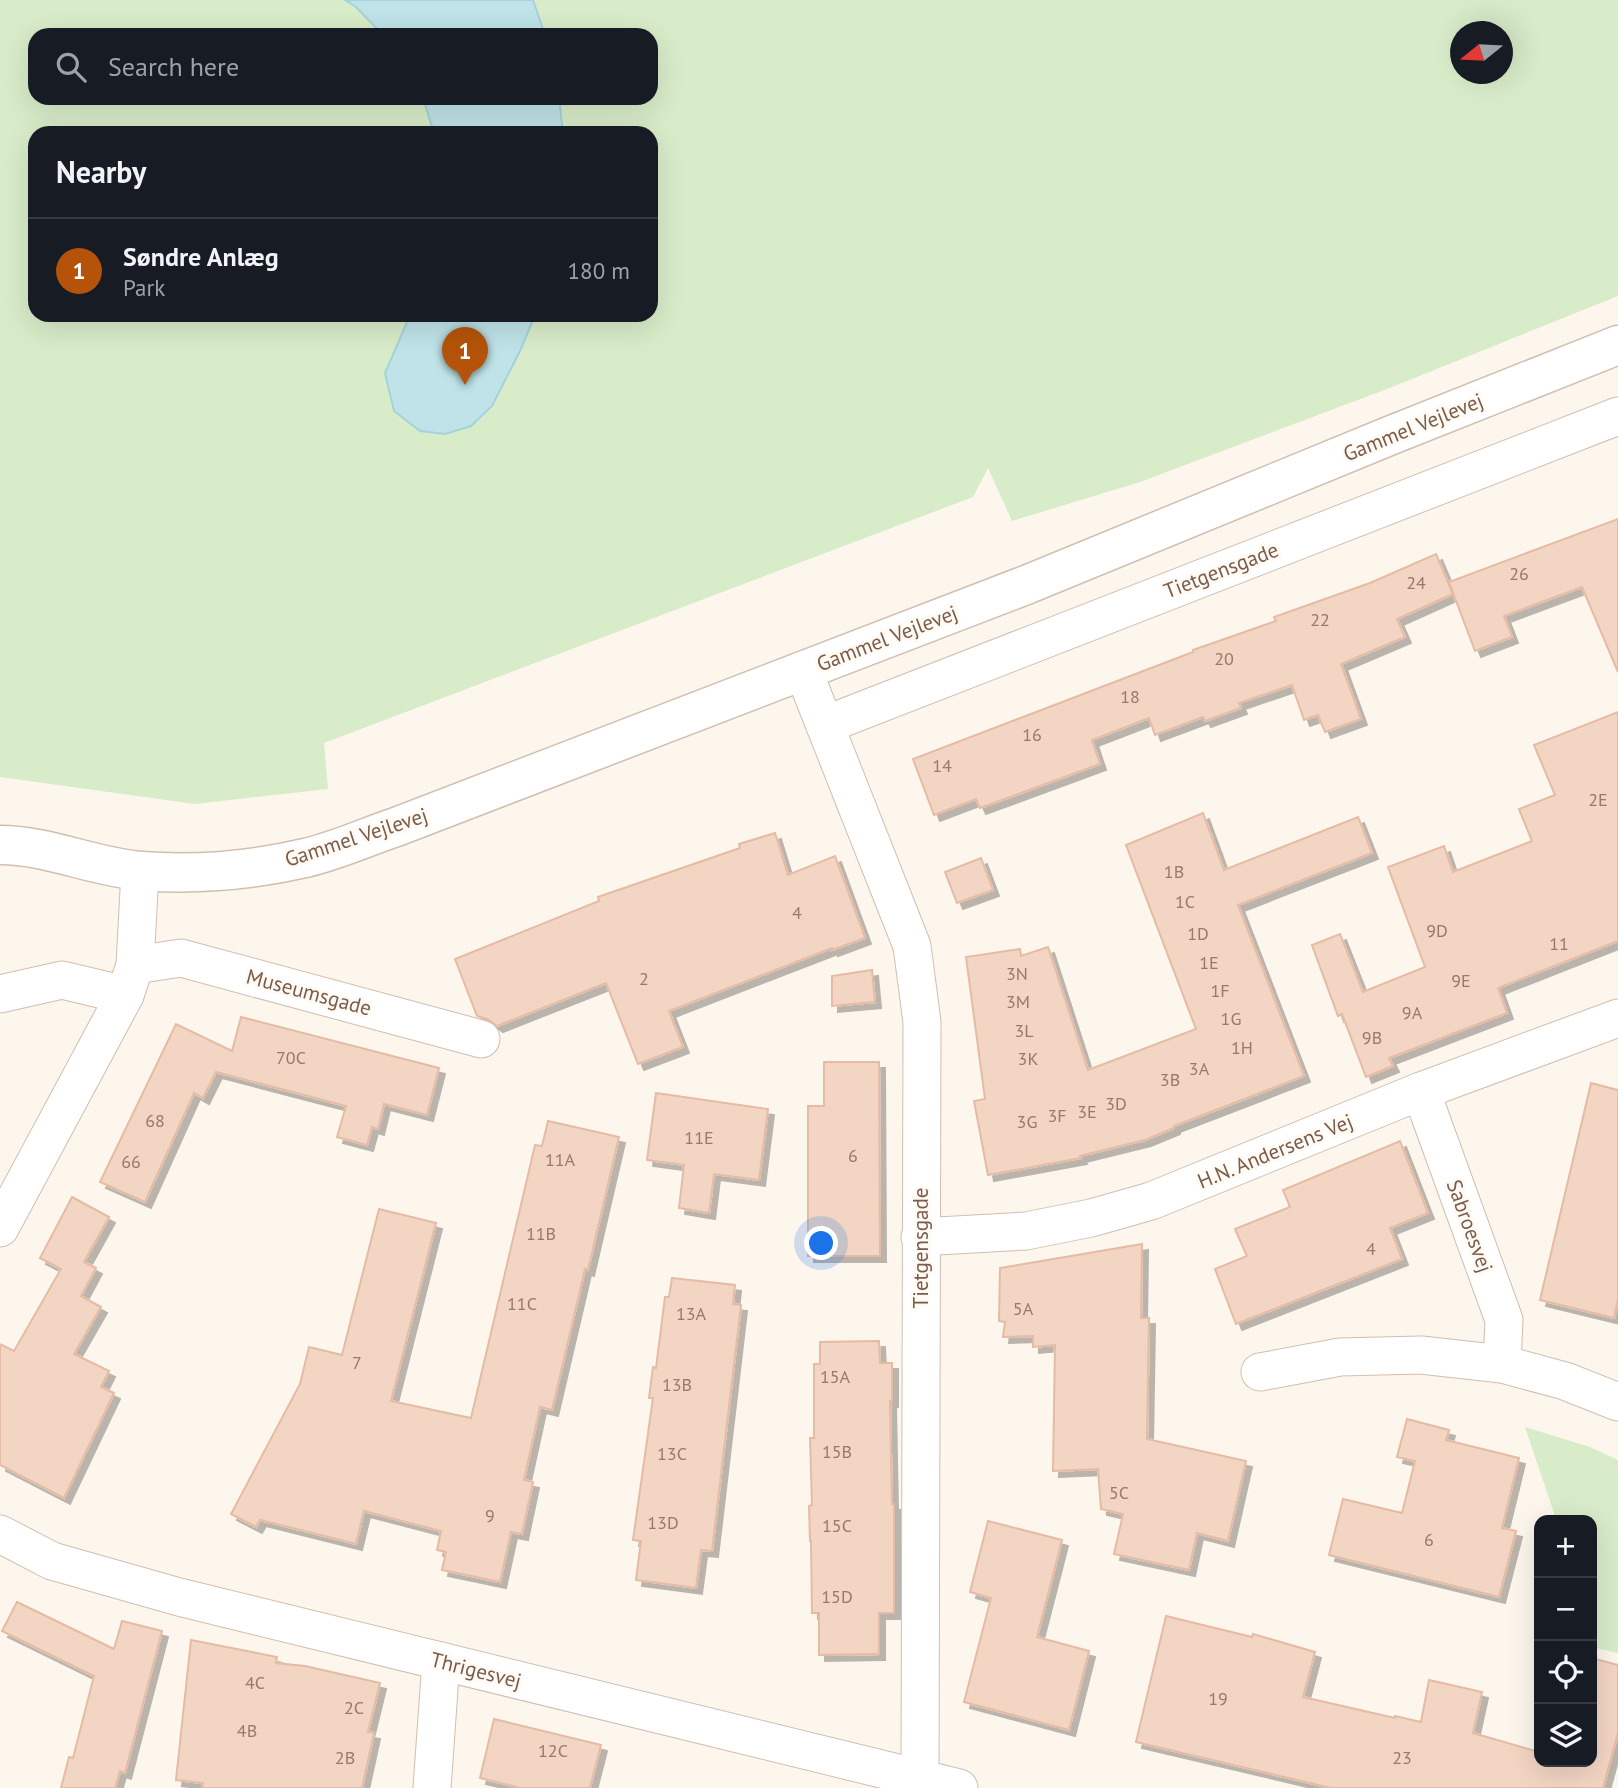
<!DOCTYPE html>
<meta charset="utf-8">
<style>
:root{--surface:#171b24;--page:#242831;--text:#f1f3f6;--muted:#9ea1a6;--line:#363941;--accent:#b45309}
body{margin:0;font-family:"PT Sans",sans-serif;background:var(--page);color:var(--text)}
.controls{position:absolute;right:21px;bottom:21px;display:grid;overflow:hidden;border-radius:14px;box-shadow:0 7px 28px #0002}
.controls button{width:63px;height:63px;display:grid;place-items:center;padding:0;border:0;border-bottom:2px solid var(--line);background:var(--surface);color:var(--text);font:35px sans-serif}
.compass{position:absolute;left:1450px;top:21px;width:63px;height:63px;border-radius:50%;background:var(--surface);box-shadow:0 7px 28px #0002;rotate:252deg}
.you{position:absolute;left:822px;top:1244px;width:24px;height:24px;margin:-18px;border:5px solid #fff;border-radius:50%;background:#1a73e8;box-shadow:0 0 0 10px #1a73e833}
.badge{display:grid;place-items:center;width:46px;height:46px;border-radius:50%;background:var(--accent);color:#fff;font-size:23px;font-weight:700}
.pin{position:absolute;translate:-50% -58px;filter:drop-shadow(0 2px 4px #0008)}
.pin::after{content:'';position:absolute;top:37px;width:24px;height:21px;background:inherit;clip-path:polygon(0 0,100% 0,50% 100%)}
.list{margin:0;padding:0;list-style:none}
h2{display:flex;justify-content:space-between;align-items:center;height:91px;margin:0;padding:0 28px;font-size:30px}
h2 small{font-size:23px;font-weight:400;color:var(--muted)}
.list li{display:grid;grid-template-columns:46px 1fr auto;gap:21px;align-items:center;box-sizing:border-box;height:105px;padding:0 28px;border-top:2px solid var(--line)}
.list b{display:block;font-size:26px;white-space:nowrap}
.list p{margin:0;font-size:23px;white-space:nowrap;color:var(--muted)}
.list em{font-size:23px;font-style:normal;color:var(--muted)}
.icon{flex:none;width:38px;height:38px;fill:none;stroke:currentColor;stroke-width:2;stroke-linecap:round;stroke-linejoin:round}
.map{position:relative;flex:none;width:1618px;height:1788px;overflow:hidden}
.search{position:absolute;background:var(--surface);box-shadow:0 7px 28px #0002;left:28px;top:28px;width:630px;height:77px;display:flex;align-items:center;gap:18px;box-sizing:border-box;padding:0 24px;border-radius:21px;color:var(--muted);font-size:26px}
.panel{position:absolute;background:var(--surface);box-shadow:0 7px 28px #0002;left:28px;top:126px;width:630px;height:196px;border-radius:21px}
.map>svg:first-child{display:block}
.green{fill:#d8ecc9;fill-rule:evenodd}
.water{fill:#bfe3e8;stroke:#a5d3da;stroke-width:2}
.building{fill:#f3d5c3;stroke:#e6bba3;stroke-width:2;filter:url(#shadow)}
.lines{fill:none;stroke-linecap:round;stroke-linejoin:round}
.minor-casing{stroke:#d1beb0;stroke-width:39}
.tertiary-casing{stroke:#d1beb0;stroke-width:41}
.minor{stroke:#fff;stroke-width:37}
.tertiary{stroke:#fff;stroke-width:38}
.labels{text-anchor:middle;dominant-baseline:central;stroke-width:6;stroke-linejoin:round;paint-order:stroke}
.number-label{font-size:18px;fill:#987a6a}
.street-label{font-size:21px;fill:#7a5c4d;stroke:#fffaf3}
</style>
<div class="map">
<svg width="1618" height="1788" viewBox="0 0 1618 1788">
<defs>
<filter id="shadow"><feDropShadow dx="6" dy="6" stdDeviation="0" flood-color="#0004"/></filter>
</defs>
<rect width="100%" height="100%" fill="#fdf6ec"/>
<g class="green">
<path d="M 0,0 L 1618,0 L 1618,296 L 1387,389 L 1140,482 L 1012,521 L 988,468 L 973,497 L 324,743 L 328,789 L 195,804 L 0,777 ZM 1460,32 L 1502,32 L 1502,74 L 1460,74 ZM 35,35 L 651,35 L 651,98 L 35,98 ZM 35,133 L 651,133 L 651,315 L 35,315 Z"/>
<path d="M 1525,1427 L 1590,1447 L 1618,1460 L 1618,1653 L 1592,1647 L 1592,1520 L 1553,1520 L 1554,1513 Z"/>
</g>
<g class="water">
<path d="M 345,0 L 533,0 L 545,35 L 383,35 L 355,6 Z"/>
<path d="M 423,98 L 559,98 L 563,133 L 434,133 Z"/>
<path d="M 410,315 L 535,315 L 520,351 L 492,406 L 471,426 L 445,434 L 420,431 L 394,411 L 385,373 Z"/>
</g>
<g class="building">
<path d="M 1618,519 L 1618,672 L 1582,587 L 1504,616 L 1512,637 L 1475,651 L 1449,582 Z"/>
<path d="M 1436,554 L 1453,594 L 1397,619 L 1405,637 L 1341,664 L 1361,719 L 1325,732 L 1318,715 L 1304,720 L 1292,685 L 1239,703 L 1241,708 L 1205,721 L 1203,717 L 1155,735 L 1149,718 L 1092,740 L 1100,764 L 980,808 L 976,799 L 934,815 L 913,759 L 1193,652 L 1193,650 L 1276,621 L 1274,617 L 1370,583 Z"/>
<path d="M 1618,712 L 1618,941 L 1498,988 L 1507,1013 L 1389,1058 L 1393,1066 L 1366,1077 L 1342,1014 L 1338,1016 L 1312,945 L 1340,934 L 1363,992 L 1425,967 L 1388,867 L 1444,846 L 1453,872 L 1532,841 L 1519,809 L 1555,795 L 1534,745 Z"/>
<path d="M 1203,813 L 1224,870 L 1358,817 L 1372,853 L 1238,905 L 1304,1076 L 1174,1126 L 1174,1128 L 1145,1140 L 1080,1156 L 1081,1158 L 988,1175 L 974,1101 L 985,1099 L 966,957 L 1020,949 L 1021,956 L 1048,947 L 1088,1070 L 1196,1029 L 1126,845 Z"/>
<path d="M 775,833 L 788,875 L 835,856 L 865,938 L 832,950 L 832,948 L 669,1011 L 683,1047 L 638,1064 L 606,983 L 497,1026 L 487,1019 L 477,1016 L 455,959 L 599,901 L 598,897 L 740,848 L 739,844 Z"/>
<path d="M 981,858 L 993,890 L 957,903 L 945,872 Z"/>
<path d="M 872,970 L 875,1002 L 832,1006 L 832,976 Z"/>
<path d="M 241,1017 L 439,1068 L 427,1115 L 384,1104 L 378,1129 L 372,1127 L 367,1145 L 337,1137 L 346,1106 L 216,1072 L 203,1098 L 194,1093 L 145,1202 L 100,1182 L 176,1024 L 232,1051 Z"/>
<path d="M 824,1062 L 879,1062 L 880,1256 L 808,1256 L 808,1106 L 824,1106 Z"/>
<path d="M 1591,1083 L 1618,1090 L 1618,1299 L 1614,1318 L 1540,1300 Z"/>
<path d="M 656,1093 L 768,1109 L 759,1180 L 714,1174 L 709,1213 L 679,1208 L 684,1165 L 647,1160 Z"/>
<path d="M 548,1121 L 619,1137 L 588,1270 L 585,1269 L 552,1410 L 540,1407 L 524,1480 L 533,1482 L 522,1534 L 511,1532 L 500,1582 L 442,1570 L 446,1552 L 437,1550 L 441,1531 L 364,1511 L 356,1544 L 260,1520 L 256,1527 L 231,1514 L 300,1384 L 309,1347 L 342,1355 L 379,1209 L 436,1223 L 391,1401 L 471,1418 L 535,1145 L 542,1146 Z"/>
<path d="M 1400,1141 L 1428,1213 L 1390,1228 L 1402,1259 L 1236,1324 L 1215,1269 L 1247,1256 L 1235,1229 L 1290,1207 L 1283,1190 Z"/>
<path d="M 72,1197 L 109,1217 L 84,1262 L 96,1268 L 81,1296 L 101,1307 L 74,1354 L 109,1371 L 101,1387 L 114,1393 L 64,1498 L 0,1465 L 0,1344 L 14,1351 L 61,1269 L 40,1258 Z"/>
<path d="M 1142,1244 L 1141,1318 L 1149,1318 L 1147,1439 L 1246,1461 L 1228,1541 L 1197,1533 L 1189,1570 L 1114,1554 L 1123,1514 L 1101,1509 L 1098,1469 L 1053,1471 L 1055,1345 L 1033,1347 L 1033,1336 L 1003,1337 L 1005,1322 L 999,1321 L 1000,1268 Z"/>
<path d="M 672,1278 L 735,1285 L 733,1304 L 741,1305 L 712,1551 L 701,1550 L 696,1588 L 636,1580 L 641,1541 L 633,1540 L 653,1398 L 649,1398 L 653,1367 L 656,1368 L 665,1297 L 669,1297 Z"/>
<path d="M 879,1341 L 880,1363 L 892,1363 L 892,1401 L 890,1401 L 892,1504 L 894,1504 L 894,1613 L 879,1613 L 879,1654 L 819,1655 L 819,1613 L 812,1613 L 811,1541 L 810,1541 L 809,1506 L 812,1505 L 810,1438 L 814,1438 L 814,1364 L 820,1364 L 820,1342 Z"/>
<path d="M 1407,1419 L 1449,1430 L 1446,1440 L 1519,1458 L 1502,1528 L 1516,1531 L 1499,1597 L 1329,1555 L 1343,1499 L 1402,1513 L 1415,1461 L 1397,1457 Z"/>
<path d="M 988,1521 L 1062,1540 L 1037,1637 L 1089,1651 L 1069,1730 L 964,1702 L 991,1598 L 970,1592 Z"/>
<path d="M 17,1602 L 114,1649 L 122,1621 L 162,1631 L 125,1773 L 120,1771 L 115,1788 L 61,1788 L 69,1757 L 73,1758 L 94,1676 L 2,1631 Z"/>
<path d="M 1166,1616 L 1252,1637 L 1253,1634 L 1315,1652 L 1303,1697 L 1395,1718 L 1395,1716 L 1421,1722 L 1429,1680 L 1482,1692 L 1473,1733 L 1539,1752 L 1539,1762 L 1592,1762 L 1592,1658 L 1618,1665 L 1618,1733 L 1603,1788 L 1331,1788 L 1136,1742 Z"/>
<path d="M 191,1640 L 277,1657 L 276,1663 L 305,1666 L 380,1683 L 368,1732 L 374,1733 L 362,1788 L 202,1788 L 203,1783 L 176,1780 Z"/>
<path d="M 494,1719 L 601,1745 L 590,1788 L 521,1788 L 480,1778 Z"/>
</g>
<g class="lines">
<defs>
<g id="minor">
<path d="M 803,670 L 912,946 L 922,1022 L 920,1788"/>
<path d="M 825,725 L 1618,416"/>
<path d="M 135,965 L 181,958 L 481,1039"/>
<path d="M 0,994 L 62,980 L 125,995"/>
<path d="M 1421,1091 L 1504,1320 L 1502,1364"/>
<path d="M 0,1228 L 125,995 L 135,965 L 140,871"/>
<path d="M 920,1237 L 1026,1231 L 1091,1218 L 1151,1201 L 1421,1091 L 1618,1018"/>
<path d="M 1260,1372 L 1340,1357 L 1421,1355 L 1502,1364 L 1565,1381 L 1618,1402"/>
<path d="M 0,1534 L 52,1561 L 179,1597 L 959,1788"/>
<path d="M 432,1788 L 441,1661"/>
</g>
<path id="tertiary" d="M 0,845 C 48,845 93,867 141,871 C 195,875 253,870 305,858 C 336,851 366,837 396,827 L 1026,585 L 1394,434 L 1618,345"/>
</defs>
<use href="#minor" class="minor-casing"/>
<use href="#tertiary" class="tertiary-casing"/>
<use href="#minor" class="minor"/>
<use href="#tertiary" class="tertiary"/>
</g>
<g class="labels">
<g class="number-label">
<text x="1519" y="573">26</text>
<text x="1416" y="582">24</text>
<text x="1320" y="619">22</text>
<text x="1224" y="658">20</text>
<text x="1130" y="696">18</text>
<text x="1032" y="734">16</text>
<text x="942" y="765">14</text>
<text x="1598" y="799">2E</text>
<text x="1174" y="871">1B</text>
<text x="1185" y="901">1C</text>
<text x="797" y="912">4</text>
<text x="1437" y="930">9D</text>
<text x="1198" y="933">1D</text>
<text x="1559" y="943">11</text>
<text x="1209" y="962">1E</text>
<text x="1017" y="973">3N</text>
<text x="644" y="978">2</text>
<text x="1461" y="980">9E</text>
<text x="1220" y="990">1F</text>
<text x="1018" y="1001">3M</text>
<text x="1412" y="1012">9A</text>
<text x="1231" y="1018">1G</text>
<text x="1024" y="1030">3L</text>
<text x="1372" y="1037">9B</text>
<text x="1242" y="1047">1H</text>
<text x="291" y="1057">70C</text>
<text x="1028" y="1058">3K</text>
<text x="1199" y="1068">3A</text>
<text x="1170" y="1079">3B</text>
<text x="1116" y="1103">3D</text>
<text x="1087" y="1111">3E</text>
<text x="1057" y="1115">3F</text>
<text x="155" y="1120">68</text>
<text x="1027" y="1121">3G</text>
<text x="699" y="1137">11E</text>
<text x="853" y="1155">6</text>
<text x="560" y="1159">11A</text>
<text x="131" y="1161">66</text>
<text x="541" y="1233">11B</text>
<text x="1371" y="1248">4</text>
<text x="522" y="1303">11C</text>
<text x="1023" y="1308">5A</text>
<text x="691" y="1313">13A</text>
<text x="357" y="1362">7</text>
<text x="835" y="1376">15A</text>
<text x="677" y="1384">13B</text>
<text x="837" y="1451">15B</text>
<text x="672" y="1453">13C</text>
<text x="1119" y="1492">5C</text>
<text x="490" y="1515">9</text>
<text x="663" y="1522">13D</text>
<text x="837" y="1525">15C</text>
<text x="1429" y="1539">6</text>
<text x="837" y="1596">15D</text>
<text x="255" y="1682">4C</text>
<text x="1218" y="1698">19</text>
<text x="354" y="1707">2C</text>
<text x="247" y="1730">4B</text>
<text x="553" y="1750">12C</text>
<text x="345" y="1757">2B</text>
<text x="1402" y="1757">23</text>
</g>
<g class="street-label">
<text transform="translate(1413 427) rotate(-22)">Gammel Vejlevej</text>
<text transform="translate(1221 570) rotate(-21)">Tietgensgade</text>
<text transform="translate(887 638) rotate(-21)">Gammel Vejlevej</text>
<text transform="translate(356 837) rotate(-18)">Gammel Vejlevej</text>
<text transform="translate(309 992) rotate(15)">Museumsgade</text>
<text transform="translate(1275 1151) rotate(-22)">H.N. Andersens Vej</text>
<text transform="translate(1470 1226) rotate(70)">Sabroesvej</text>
<text transform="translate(920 1248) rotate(-90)">Tietgensgade</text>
<text transform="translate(476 1670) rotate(14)">Thrigesvej</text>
</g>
</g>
</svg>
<div class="controls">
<button>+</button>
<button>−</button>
<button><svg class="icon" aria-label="locate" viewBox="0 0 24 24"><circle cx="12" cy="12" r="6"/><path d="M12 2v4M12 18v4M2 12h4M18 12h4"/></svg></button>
<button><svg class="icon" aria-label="layers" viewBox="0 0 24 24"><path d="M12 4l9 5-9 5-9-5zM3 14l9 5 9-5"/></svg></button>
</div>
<svg class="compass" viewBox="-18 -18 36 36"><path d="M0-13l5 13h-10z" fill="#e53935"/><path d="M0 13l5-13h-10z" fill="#9ea1a6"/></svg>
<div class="you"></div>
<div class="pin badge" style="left:465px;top:385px">1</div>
<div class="search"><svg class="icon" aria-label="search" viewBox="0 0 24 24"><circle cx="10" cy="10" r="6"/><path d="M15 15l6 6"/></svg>Search here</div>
<section class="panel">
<h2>Nearby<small></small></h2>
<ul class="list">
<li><span class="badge">1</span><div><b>Søndre Anlæg</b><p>Park</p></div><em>180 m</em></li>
</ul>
</section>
</div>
